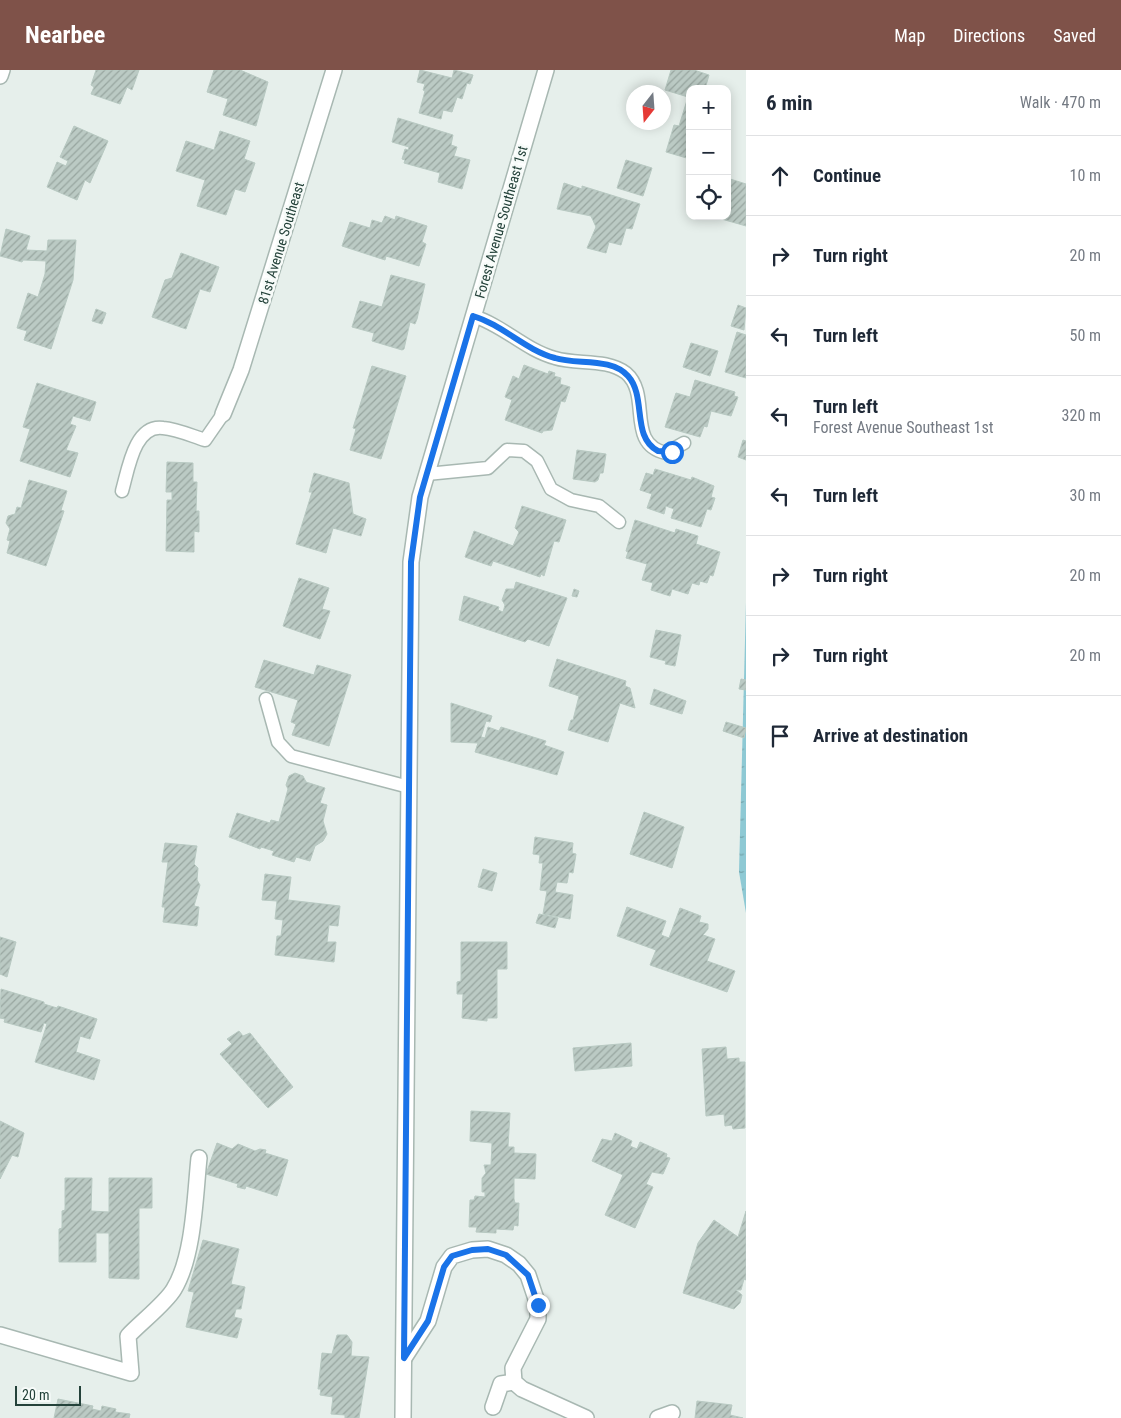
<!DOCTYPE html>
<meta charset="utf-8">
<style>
:root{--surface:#fff;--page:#f2f2f3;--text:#1f2937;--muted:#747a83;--line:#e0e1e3;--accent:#7f5249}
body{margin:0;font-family:"Roboto Condensed",sans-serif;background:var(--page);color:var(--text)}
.controls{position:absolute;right:15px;top:15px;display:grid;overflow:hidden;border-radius:10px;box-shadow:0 2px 12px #0003}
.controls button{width:45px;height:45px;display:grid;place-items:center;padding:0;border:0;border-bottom:1px solid var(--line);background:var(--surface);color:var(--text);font:25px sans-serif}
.compass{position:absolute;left:626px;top:15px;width:45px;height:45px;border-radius:50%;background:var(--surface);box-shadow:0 2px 12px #0003;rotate:197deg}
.scale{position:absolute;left:15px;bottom:12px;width:66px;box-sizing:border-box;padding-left:5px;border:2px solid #24423a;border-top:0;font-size:14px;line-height:18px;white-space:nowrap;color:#24423a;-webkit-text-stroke:4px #f7fbf9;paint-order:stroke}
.stop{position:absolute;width:15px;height:15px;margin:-11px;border:4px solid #1a73e8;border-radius:50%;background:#fff}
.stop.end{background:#1a73e8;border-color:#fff;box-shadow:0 1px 5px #0008}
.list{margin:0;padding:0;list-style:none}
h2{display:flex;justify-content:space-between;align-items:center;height:65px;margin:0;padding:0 20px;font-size:21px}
h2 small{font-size:16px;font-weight:400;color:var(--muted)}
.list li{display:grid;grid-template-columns:32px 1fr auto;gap:15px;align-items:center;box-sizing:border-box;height:80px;padding:0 20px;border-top:1px solid var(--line)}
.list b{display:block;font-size:19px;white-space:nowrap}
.list p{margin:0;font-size:16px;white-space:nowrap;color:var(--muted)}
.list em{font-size:16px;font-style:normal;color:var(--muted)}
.icon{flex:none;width:28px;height:28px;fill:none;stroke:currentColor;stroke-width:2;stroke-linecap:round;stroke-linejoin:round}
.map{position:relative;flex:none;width:746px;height:1348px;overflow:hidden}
header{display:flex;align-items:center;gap:30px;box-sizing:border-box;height:70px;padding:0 25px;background:var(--accent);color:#fff}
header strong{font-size:24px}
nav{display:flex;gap:28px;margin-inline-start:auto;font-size:18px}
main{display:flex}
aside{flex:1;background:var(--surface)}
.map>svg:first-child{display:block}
.water{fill:url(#water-ripples)}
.building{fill:url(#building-hatch);stroke:#b8c9c2}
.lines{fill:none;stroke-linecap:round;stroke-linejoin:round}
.service-casing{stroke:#a8b8b2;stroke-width:15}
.minor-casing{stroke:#a8b8b2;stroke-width:18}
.tertiary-casing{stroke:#a8b8b2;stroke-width:18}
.service{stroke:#fff;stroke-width:12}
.minor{stroke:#fff;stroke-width:15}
.tertiary{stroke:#fff;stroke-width:15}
.route{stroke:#1a73e8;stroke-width:6}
.labels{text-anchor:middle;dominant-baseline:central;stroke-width:5;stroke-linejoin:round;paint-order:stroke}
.street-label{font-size:14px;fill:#24423a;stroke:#f7fbf9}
</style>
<header>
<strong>Nearbee</strong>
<nav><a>Map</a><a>Directions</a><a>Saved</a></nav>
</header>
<main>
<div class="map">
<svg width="746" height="1348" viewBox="0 0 746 1348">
<defs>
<pattern id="water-ripples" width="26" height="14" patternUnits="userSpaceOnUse" patternTransform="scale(1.25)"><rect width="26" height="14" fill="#8ec9d4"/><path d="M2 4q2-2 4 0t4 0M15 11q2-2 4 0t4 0" fill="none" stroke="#74a5ad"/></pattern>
<pattern id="building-hatch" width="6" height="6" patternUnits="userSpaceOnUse" patternTransform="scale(1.25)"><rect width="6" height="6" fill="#bbcac4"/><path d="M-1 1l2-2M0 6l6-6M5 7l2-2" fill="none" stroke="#98a6a0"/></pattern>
</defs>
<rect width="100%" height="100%" fill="#e6efeb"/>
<path class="water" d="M 746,532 L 746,843 L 739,802 Z"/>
<g class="building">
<path d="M 96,0 L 139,0 L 132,20 L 127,17 L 120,34 L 91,24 L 94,17 L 91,15 Z"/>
<path d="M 214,0 L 240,0 L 268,12 L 256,56 L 223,45 L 228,29 L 207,22 Z"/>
<path d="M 420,0 L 452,8 L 454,0 L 473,5 L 470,14 L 467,13 L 462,29 L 457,27 L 452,42 L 443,40 L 441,49 L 419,43 L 425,21 L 423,20 L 425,14 L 417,12 Z"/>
<path d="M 671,0 L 694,0 L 709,5 L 705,19 L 690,19 L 690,89 L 666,82 L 674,55 L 679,56 L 688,27 L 665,20 Z"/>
<path d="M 398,48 L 453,65 L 451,75 L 457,77 L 454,86 L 470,90 L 462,119 L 438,112 L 440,103 L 404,93 L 405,90 L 402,89 L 405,79 L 408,80 L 409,77 L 392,72 Z"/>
<path d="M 74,56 L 108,71 L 90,113 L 85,110 L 77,130 L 47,117 L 57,92 L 66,96 L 68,91 L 60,87 Z"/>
<path d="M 220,61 L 250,71 L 244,89 L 255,93 L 245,122 L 235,119 L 226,145 L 197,136 L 205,110 L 176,101 L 186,71 L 214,80 Z"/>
<path d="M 626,90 L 652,98 L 643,126 L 617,118 Z"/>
<path d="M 727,108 L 746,114 L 746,156 L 711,146 L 727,146 Z"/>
<path d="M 564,113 L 582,119 L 582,116 L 640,134 L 632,159 L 626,158 L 621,175 L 609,172 L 606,183 L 587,178 L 596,157 L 591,146 L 557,139 Z"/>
<path d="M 385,146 L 395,150 L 396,146 L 427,156 L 422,172 L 426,174 L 419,196 L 386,186 L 385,190 L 342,176 L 350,152 L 370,158 L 372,150 L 382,153 Z"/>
<path d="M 6,159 L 30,166 L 26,180 L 47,181 L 48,170 L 76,170 L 73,210 L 51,279 L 24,270 L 27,261 L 17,258 L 28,223 L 38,227 L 45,204 L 46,191 L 23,190 L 22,192 L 0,186 Z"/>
<path d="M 181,183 L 219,197 L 210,222 L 200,219 L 186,259 L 152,247 L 165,210 L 172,208 Z"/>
<path d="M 391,205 L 425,214 L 417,249 L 415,254 L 410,252 L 404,279 L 402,280 L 372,271 L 374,263 L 352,257 L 360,231 L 382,237 Z"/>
<path d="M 738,235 L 746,238 L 744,260 L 731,256 Z"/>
<path d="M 96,239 L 106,243 L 102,254 L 92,251 Z"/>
<path d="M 737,262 L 746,265 L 746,308 L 725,302 Z"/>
<path d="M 691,273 L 718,281 L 710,306 L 683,297 Z"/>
<path d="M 524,295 L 548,304 L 549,301 L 555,303 L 554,306 L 561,308 L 560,314 L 570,317 L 565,332 L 561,331 L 552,360 L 543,361 L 542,363 L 505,350 L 512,330 L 505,327 L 513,306 L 519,309 Z"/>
<path d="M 372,296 L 406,306 L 381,389 L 350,380 L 356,359 L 353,358 Z"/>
<path d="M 695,310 L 735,322 L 734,326 L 738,327 L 731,346 L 711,341 L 707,357 L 704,356 L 700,367 L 665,357 L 676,323 L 690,327 Z"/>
<path d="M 37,313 L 96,332 L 90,351 L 73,346 L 70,354 L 76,356 L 66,380 L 78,383 L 70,407 L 20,391 L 30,359 L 23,357 Z"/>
<path d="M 743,370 L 746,371 L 746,390 L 738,387 Z"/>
<path d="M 577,380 L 606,384 L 603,403 L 600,403 L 598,410 L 595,412 L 573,409 Z"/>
<path d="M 167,392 L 193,393 L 193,412 L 197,412 L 196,441 L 199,441 L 199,462 L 194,461 L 194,482 L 166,481 L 167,430 L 172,430 L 172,422 L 166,422 Z"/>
<path d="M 655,399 L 691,410 L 692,407 L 714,416 L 711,427 L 715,428 L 711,440 L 707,439 L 701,457 L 671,448 L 674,439 L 666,436 L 664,444 L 647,438 L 652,424 L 640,420 L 646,403 L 653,405 Z"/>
<path d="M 314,403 L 349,413 L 353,444 L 366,449 L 361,466 L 333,458 L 326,483 L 296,474 L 312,422 L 309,422 Z"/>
<path d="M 29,410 L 67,421 L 61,440 L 64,441 L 46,496 L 7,483 L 10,471 L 7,470 L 10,459 L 6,453 L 8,446 L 15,444 L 17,437 L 21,438 Z"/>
<path d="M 522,436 L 566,450 L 559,472 L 554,471 L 544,506 L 541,504 L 540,507 L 493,491 L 491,496 L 465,487 L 474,461 L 513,476 L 519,462 L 515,458 Z"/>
<path d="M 635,450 L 675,463 L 676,459 L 698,466 L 696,474 L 720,482 L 713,506 L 710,505 L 707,513 L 700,511 L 699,515 L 692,513 L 688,524 L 672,519 L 670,526 L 651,520 L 653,513 L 642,510 L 647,494 L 626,488 L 628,482 L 626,481 Z"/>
<path d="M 299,508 L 329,518 L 322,539 L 330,541 L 320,569 L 283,556 Z"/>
<path d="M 516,512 L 567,528 L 549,576 L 528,569 L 525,572 L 459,550 L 464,526 L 499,537 L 498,540 L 503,542 L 505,535 L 502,530 L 506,519 L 514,519 Z"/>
<path d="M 574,519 L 579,521 L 577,527 L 572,526 Z"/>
<path d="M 656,560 L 681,565 L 675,596 L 665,594 L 666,591 L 650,587 Z"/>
<path d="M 557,589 L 626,611 L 625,616 L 630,618 L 635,638 L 620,633 L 608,672 L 568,660 L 571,650 L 573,650 L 579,626 L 549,616 Z"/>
<path d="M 264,590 L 314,605 L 317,595 L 351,605 L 329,676 L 292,665 L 296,654 L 291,652 L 298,630 L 255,617 Z"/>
<path d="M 741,609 L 746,610 L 746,620 L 739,619 Z"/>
<path d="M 654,619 L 686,631 L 682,644 L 650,634 Z"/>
<path d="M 451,633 L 492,646 L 490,652 L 486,651 L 481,667 L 485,668 L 488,657 L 499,661 L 501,657 L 546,671 L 544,675 L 564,682 L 557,705 L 475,682 L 478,673 L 451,672 Z"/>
<path d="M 726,652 L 746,658 L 744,668 L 723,661 Z"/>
<path d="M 295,703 L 303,706 L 306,712 L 325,718 L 320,733 L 327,735 L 323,751 L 327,764 L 323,771 L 315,776 L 310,791 L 296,787 L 294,792 L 272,785 L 274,781 L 261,777 L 260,779 L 229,767 L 237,743 L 270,753 L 271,750 L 279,752 L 288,719 L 286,715 L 289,706 Z"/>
<path d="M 644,742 L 684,757 L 672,798 L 630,784 Z"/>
<path d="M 535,767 L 573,773 L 572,783 L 576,784 L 573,803 L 569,802 L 567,813 L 557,812 L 555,822 L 573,825 L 570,849 L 543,844 L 547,821 L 540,820 L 543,793 L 539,793 L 540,785 L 533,784 Z"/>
<path d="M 165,773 L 197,776 L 194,794 L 198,798 L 197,810 L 200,815 L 194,836 L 199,837 L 197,856 L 163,852 L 165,837 L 162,837 L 168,792 L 162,792 Z"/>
<path d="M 483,799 L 497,803 L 492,821 L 478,817 Z"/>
<path d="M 265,804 L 291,807 L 288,830 L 340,836 L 338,856 L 329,855 L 327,872 L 336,872 L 334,892 L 275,885 L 277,866 L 281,866 L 283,850 L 275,849 L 277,831 L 262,830 Z"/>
<path d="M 627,837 L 666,851 L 661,865 L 669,868 L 680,838 L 701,846 L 699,852 L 708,854 L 708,859 L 703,865 L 715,869 L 707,891 L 735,901 L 727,922 L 650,895 L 656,880 L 617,866 Z"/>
<path d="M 539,844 L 558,848 L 555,858 L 536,853 Z"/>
<path d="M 0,867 L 16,872 L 7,907 L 0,904 Z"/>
<path d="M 461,872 L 507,872 L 507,899 L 497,899 L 497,948 L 487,948 L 487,951 L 462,948 L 463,924 L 457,924 L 457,912 L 461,911 Z"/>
<path d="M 1,919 L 44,932 L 44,934 L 57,938 L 58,936 L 97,949 L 90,969 L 80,966 L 76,982 L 100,990 L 94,1010 L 35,992 L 47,954 L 44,953 L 41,962 L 4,952 L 5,949 L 0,948 Z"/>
<path d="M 239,961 L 243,966 L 250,963 L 293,1017 L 268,1038 L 220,984 L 232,974 L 227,969 Z"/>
<path d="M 631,973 L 632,996 L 575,1001 L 573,978 Z"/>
<path d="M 726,977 L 727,989 L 739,988 L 739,992 L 745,992 L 745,1058 L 733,1059 L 732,1055 L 725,1056 L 724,1044 L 706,1046 L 702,979 Z"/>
<path d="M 471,1041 L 510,1043 L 508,1077 L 514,1077 L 514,1083 L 536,1084 L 535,1109 L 514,1108 L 514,1129 L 515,1133 L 519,1133 L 518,1156 L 514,1155 L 513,1160 L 496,1159 L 496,1163 L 476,1162 L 477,1157 L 469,1157 L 470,1130 L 474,1130 L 475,1126 L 485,1127 L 485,1122 L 482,1122 L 482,1108 L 486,1103 L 484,1095 L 491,1095 L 492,1073 L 470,1071 Z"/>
<path d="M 0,1051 L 24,1063 L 18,1087 L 12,1085 L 0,1109 Z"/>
<path d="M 615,1063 L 632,1071 L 630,1076 L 637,1079 L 640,1072 L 667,1084 L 666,1087 L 670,1088 L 663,1104 L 652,1102 L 646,1114 L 653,1117 L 635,1158 L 605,1145 L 623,1105 L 592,1091 L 602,1069 L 612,1071 Z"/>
<path d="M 217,1073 L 232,1079 L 238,1074 L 255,1081 L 260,1079 L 266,1080 L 265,1083 L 288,1090 L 277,1126 L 246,1116 L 245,1119 L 237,1117 L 238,1114 L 206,1104 Z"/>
<path d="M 65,1108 L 92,1108 L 91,1141 L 109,1142 L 109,1108 L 152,1108 L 152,1138 L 139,1138 L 139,1209 L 109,1208 L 109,1163 L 96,1163 L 96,1192 L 59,1192 L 59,1159 L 62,1158 L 62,1141 L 65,1140 Z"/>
<path d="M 746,1141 L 746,1210 L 744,1209 L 741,1220 L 736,1220 L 742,1225 L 740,1233 L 734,1239 L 683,1223 L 698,1173 L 714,1150 L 738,1167 Z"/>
<path d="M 203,1170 L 239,1179 L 231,1214 L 245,1217 L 241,1239 L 236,1239 L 234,1247 L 242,1249 L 237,1268 L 186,1257 L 194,1222 L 188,1221 Z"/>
<path d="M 337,1265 L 347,1265 L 352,1272 L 351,1286 L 369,1287 L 359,1348 L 345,1348 L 345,1345 L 331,1344 L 333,1327 L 320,1325 L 321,1319 L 318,1319 L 322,1283 L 332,1284 Z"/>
<path d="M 58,1329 L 93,1336 L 92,1339 L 101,1341 L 102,1336 L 116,1339 L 115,1342 L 130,1344 L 129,1348 L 54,1348 Z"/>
<path d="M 697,1331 L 732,1335 L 730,1345 L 743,1348 L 695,1348 Z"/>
</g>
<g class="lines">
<defs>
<g id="service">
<path d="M 473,246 C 503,255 525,280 555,288 C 577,295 606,288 626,303 C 652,325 625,374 666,383 L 684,373"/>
<path d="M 427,404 L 488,398 L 507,380 L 524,381 L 537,391 L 551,419 L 571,430 L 599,436 L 619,452"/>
<path d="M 122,421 C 128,401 134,354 163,358 C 177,359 192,366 205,370 L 223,344"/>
<path d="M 266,629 L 278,672 L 291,686 L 409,717"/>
</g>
<g id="minor">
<path d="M 223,344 L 241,300 L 334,0"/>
<path d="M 0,1265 L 131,1303 L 128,1266 C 140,1253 166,1233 174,1219 C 194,1186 195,1126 199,1088"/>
<path d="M 404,1288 L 428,1251 L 444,1197 L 452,1186 L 472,1180 L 488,1179 L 506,1185 L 519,1194 L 528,1205 L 538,1235 L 538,1249 L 513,1298 L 514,1312 L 522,1319 L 586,1348"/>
<path d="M 493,1337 L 501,1314 L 514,1312"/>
<path d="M 403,1348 L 411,492 L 420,427 L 546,0"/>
<path d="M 658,1348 L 672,1343"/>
</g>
<path id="tertiary" d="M 0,6 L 2,0"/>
</defs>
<use href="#service" class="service-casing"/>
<use href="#minor" class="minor-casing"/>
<use href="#tertiary" class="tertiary-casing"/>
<use href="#service" class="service"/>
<use href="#minor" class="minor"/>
<use href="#tertiary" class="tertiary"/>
</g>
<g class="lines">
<path class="route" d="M 538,1235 L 528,1205 L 506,1185 L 488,1179 L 472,1180 L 452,1186 L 444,1197 L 428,1251 L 404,1288 L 411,492 L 420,427 L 473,246 C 503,255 525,280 555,288 C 577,295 611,287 628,306 C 647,327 631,367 658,381 L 672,382"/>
</g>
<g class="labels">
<g class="street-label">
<text transform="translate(501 152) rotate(-74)">Forest Avenue Southeast 1st</text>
<text transform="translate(281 173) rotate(-73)">81st Avenue Southeast</text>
</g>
</g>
</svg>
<div class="controls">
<button>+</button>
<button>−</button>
<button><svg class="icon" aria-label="locate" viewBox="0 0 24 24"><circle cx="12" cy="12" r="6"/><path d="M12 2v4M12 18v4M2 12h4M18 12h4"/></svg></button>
</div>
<svg class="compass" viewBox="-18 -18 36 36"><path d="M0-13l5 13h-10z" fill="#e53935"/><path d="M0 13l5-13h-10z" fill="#747a83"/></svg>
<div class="scale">20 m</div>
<div class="stop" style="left:672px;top:382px"></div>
<div class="stop end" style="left:538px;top:1235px"></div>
</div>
<aside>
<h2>6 min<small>Walk · 470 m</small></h2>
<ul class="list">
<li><svg class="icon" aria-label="ahead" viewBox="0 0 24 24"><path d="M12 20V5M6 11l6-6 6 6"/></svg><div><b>Continue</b></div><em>10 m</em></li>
<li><svg class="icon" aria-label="right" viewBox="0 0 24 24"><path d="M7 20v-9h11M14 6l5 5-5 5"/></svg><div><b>Turn right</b></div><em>20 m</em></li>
<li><svg class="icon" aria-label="left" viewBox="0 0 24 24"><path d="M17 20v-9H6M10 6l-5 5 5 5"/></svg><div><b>Turn left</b></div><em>50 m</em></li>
<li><svg class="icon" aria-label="left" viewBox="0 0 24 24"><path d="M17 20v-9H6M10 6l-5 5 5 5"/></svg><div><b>Turn left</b><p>Forest Avenue Southeast 1st</p></div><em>320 m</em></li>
<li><svg class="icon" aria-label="left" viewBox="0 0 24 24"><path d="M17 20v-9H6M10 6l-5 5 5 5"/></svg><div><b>Turn left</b></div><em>30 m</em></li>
<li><svg class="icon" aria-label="right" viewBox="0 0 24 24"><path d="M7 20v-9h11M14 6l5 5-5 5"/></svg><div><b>Turn right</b></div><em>20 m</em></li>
<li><svg class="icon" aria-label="right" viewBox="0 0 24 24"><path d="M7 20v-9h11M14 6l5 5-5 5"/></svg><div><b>Turn right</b></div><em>20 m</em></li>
<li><svg class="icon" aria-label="arrive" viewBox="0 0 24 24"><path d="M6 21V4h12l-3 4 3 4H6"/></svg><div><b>Arrive at destination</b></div></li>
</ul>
</aside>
</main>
